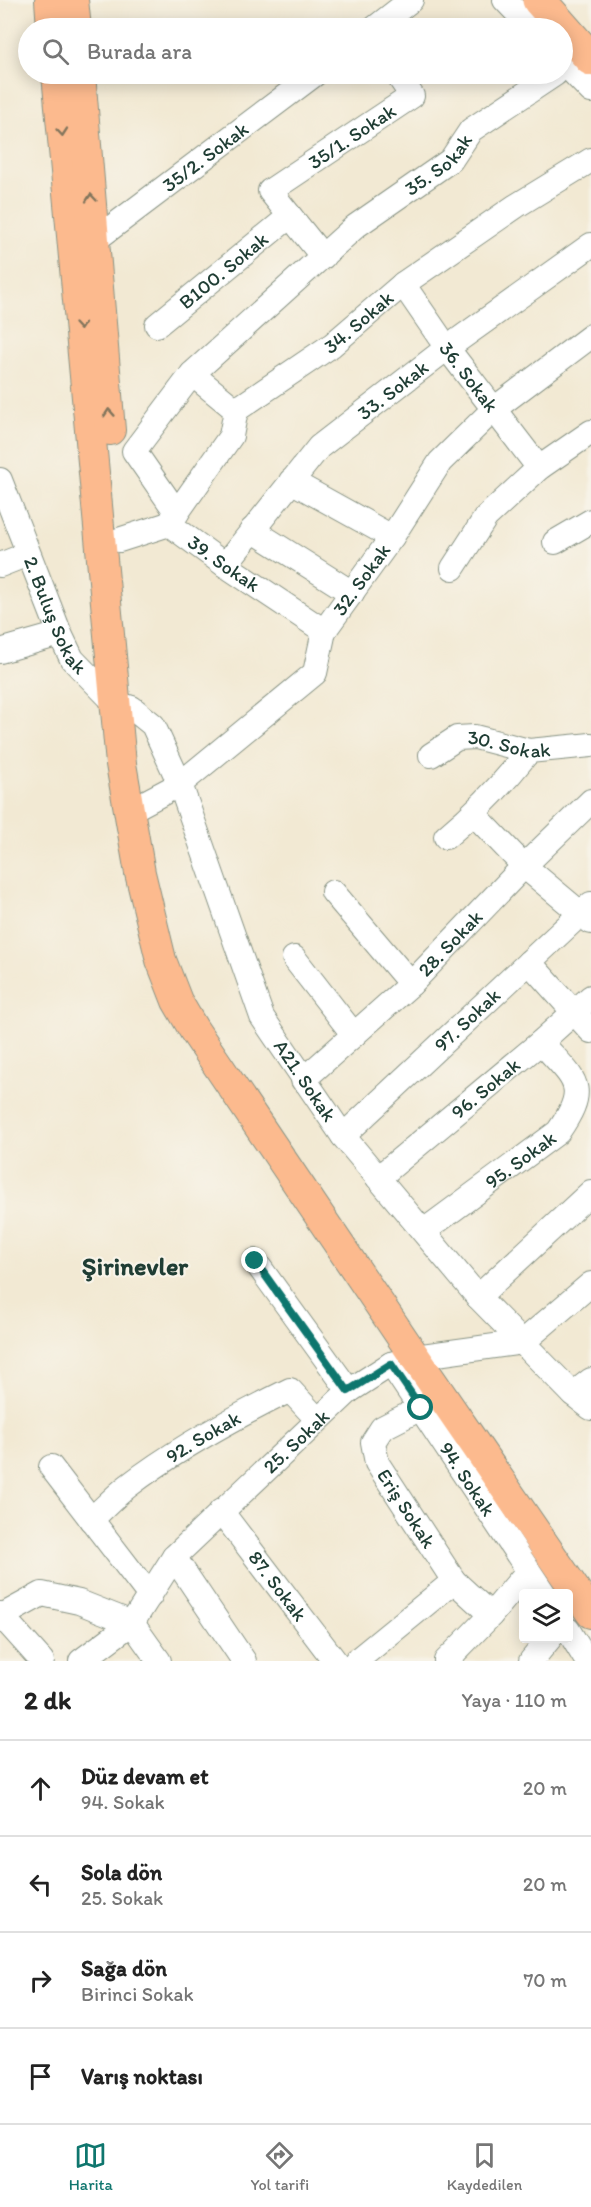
<!DOCTYPE html>
<html lang="tr">
<meta charset="utf-8">
<style>
:root{--surface:#fff;--page:#f2f2f2;--text:#222;--muted:#767676;--line:#e0e0e0;--accent:#0f766e}
body{margin:0;font-family:Itim,sans-serif;background:var(--page);color:var(--text)}
.controls{position:absolute;right:18px;bottom:18px;display:grid;overflow:hidden;border-radius:6px;box-shadow:0 3px 15px #0003}
.controls button{width:54px;height:54px;display:grid;place-items:center;padding:0;border:0;border-bottom:2px solid var(--line);background:var(--surface);color:var(--text);font:30px sans-serif}
.stop{position:absolute;width:18px;height:18px;margin:-14px;border:4px solid #0f766e;border-radius:50%;background:#fff}
.stop.end{background:#0f766e;border-color:#fff;box-shadow:0 2px 6px #0008}
.list{margin:0;padding:0;list-style:none}
h2{display:flex;justify-content:space-between;align-items:center;height:78px;margin:0;padding:0 24px;font-size:26px}
h2 small{font-size:20px;font-weight:400;color:var(--muted)}
.list li{display:grid;grid-template-columns:39px 1fr auto;gap:18px;align-items:center;box-sizing:border-box;height:96px;padding:0 24px;border-top:2px solid var(--line)}
.list b{display:block;font-size:22px;white-space:nowrap}
.list p{margin:0;font-size:20px;white-space:nowrap;color:var(--muted)}
.list em{font-size:20px;font-style:normal;color:var(--muted)}
.icon{flex:none;width:33px;height:33px;fill:none;stroke:currentColor;stroke-width:2;stroke-linecap:round;stroke-linejoin:round}
.map{position:relative;flex:none;width:591px;height:1661px;overflow:hidden}
.search{position:absolute;background:var(--surface);box-shadow:0 3px 15px #0003;left:18px;right:18px;top:18px;height:66px;display:flex;align-items:center;gap:15px;box-sizing:border-box;padding:0 21px;border-radius:33px;color:var(--muted);font-size:22px}
.sheet{height:462px;background:var(--surface)}
nav{display:flex;justify-content:space-around;align-items:center;box-sizing:border-box;height:84px;border-top:2px solid var(--line);background:var(--surface);font-size:16px;color:var(--muted)}
nav a{display:grid;justify-items:center;gap:3px}
nav .on{color:var(--accent)}
.map>svg:first-child{display:block}
.lines{fill:none;stroke-linecap:round;stroke-linejoin:round}
.minor-casing{stroke:#889384;stroke-width:26}
.major-casing{stroke:#889384;stroke-width:32}
.highway-casing{stroke:#889384;stroke-width:35}
.minor{stroke:#fff;stroke-width:24}
.major{stroke:#fcba8e;stroke-width:30}
.highway{stroke:#fcba8e;stroke-width:33}
.oneway{stroke:#82755c}
.route{stroke:#0f766e;stroke-width:8}
.labels{text-anchor:middle;dominant-baseline:central;stroke-width:4.5;stroke-linejoin:round;paint-order:stroke}
.street-label{font-size:20px;fill:#1f3d34;stroke:#f7f3e8}
.district-label{font-size:26px;font-weight:bold;fill:#1f3d34;stroke:#f7f3e8}
</style>
<div class="map">
<svg width="591" height="1661" viewBox="0 0 591 1661">
<rect width="100%" height="100%" fill="#f7f3e8"/>
<filter id="ink" filterUnits="userSpaceOnUse"><feTurbulence type="fractalNoise" baseFrequency=".0167" numOctaves="2"/><feDisplacementMap in="SourceGraphic" scale="12" xChannelSelector="R" yChannelSelector="G"/><feConvolveMatrix kernelMatrix="1 2 1 2 8 2 1 2 1" color-interpolation-filters="sRGB"/></filter>
<filter id="wash" filterUnits="userSpaceOnUse"><feTurbulence type="fractalNoise" baseFrequency=".008" numOctaves="4" result="noise"/><feDisplacementMap in="SourceGraphic" scale="24" xChannelSelector="R" yChannelSelector="G"/><feGaussianBlur stdDeviation="1.35" result="paint"/><feColorMatrix in="noise" values="0 0 0 0 0 0 0 0 0 0 0 0 0 0 0 0 0 1.4 0 .05"/><feComposite in="paint" operator="in"/></filter>
<g filter="url(#wash)">
<rect width="100%" height="100%" fill="#f2e9d3"/>
</g>
<g filter="url(#ink)">
<g class="lines">
<defs>
<g id="minor">
<path d="M 505,0 L 532,28"/>
<path d="M 375,28 L 411,0"/>
<path d="M 562,61 L 591,91"/>
<path id="s1" d="M 95,240 L 315,74"/>
<path id="s2" d="M 323,257 L 270,191 L 412,96 L 397,74"/>
<path id="s3" d="M 403,284 L 447,348 L 539,468"/>
<path id="s4" d="M 157,325 L 290,216"/>
<path id="s5" d="M 236,410 L 192,374 L 356,226 L 451,160 L 471,130 L 555,74"/>
<path id="s6" d="M 0,480 L 60,634 L 72,659 L 115,703 L 132,708 L 153,725 L 180,784 L 262,1017 L 343,1136 L 478,1297 L 573,1394 L 591,1408"/>
<path d="M 291,481 L 392,537"/>
<path d="M 177,513 L 134,451 L 192,374"/>
<path id="s7" d="M 169,524 L 231,436 L 236,410 L 332,345 L 403,284 L 516,206 L 591,160"/>
<path d="M 252,530 L 352,593"/>
<path id="s8" d="M 119,540 L 169,524 L 225,565 L 324,631"/>
<path d="M 555,542 L 591,521"/>
<path d="M 0,565 L 28,554"/>
<path id="s9" d="M 225,565 L 319,447 L 447,348 L 591,245"/>
<path d="M 453,568 L 486,517 L 539,468 L 591,432"/>
<path d="M 0,651 L 60,634"/>
<path id="s10" d="M 431,755 L 457,738 L 475,737 L 529,751 L 591,745"/>
<path id="s11" d="M 129,811 L 180,784 L 315,673 L 324,631 L 392,537 L 440,462 L 494,409 L 591,336"/>
<path d="M 474,814 L 524,866 L 591,922"/>
<path d="M 446,837 C 477,811 504,783 529,751"/>
<path d="M 333,892 L 411,984"/>
<path d="M 294,958 L 354,1035"/>
<path d="M 529,962 L 591,1031"/>
<path id="s12" d="M 303,1080 L 411,984 L 524,866 L 591,801"/>
<path id="s13" d="M 343,1136 L 591,904"/>
<path id="s14" d="M 378,1178 L 541,1042 L 591,997"/>
<path id="s15" d="M 424,1231 L 558,1132 C 591,1085 574,1080 541,1042"/>
<path d="M 255,1261 L 349,1391"/>
<path d="M 478,1297 L 591,1192"/>
<path id="s16" d="M 391,1364 L 544,1594"/>
<path d="M 573,1394 L 591,1380"/>
<path id="s17" d="M 421,1408 L 382,1428 L 373,1442 L 377,1463 L 454,1581 L 491,1615"/>
<path d="M 51,1467 L 150,1596"/>
<path id="s18" d="M 221,1511 L 335,1661"/>
<path id="s19" d="M 91,1520 C 103,1509 115,1496 128,1486 C 175,1450 237,1416 290,1390 L 317,1419"/>
<path d="M 174,1557 L 244,1661"/>
<path d="M 0,1614 L 42,1661"/>
<path d="M 0,1617 L 42,1594 L 79,1602 L 132,1623"/>
<path d="M 132,1623 L 159,1661"/>
<path d="M 568,1630 L 587,1661"/>
<path id="s20" d="M 81,1661 L 132,1623 L 174,1557 L 349,1391 L 391,1364 L 415,1357 L 523,1342 L 591,1284"/>
<path d="M 356,1661 L 454,1581"/>
<path d="M 446,1661 L 491,1615 L 528,1571"/>
<path d="M 531,1661 L 550,1638"/>
</g>
<g id="major">
<path d="M 50,0 L 52,28"/>
<path d="M 73,0 L 76,28"/>
<path d="M 57,74 L 121,764 L 140,873 L 161,960 L 177,1001 L 194,1030 L 415,1357 L 591,1613"/>
<path d="M 80,74 L 110,430"/>
</g>
<path id="highway" d="M 539,0 L 591,59"/>
</defs>
<use href="#minor" class="minor-casing"/>
<use href="#major" class="major-casing"/>
<use href="#highway" class="highway-casing"/>
<use href="#minor" class="minor"/>
<use href="#major" class="major"/>
<use href="#highway" class="highway"/>
</g>
<defs><path id="oneway-chevron" d="M-2-3.5L2.5 0L-2 3.5" fill="none" stroke-width="1.6" stroke-linecap="round" stroke-linejoin="round" transform="scale(1.5)"/></defs>
<g class="oneway">
<use href="#oneway-chevron" transform="translate(62 132) rotate(85)"/>
<use href="#oneway-chevron" transform="translate(91 198) rotate(-95)"/>
<use href="#oneway-chevron" transform="translate(80 326) rotate(85)"/>
<use href="#oneway-chevron" transform="translate(109 413) rotate(-94)"/>
</g>
</g>
<g class="lines" filter="url(#ink)">
<path class="route" d="M 255,1261 L 348,1391 L 391,1364 L 421,1408"/>
</g>
<g class="labels">
<g class="street-label">
<text stroke="none"><textPath href="#s2" startOffset="183">35/1. Sokak</textPath></text>
<text stroke="none"><textPath href="#s1" startOffset="138">35/2. Sokak</textPath></text>
<text stroke="none"><textPath href="#s5" startOffset="381">35. Sokak</textPath></text>
<text stroke="none"><textPath href="#s4" startOffset="86">B100. Sokak</textPath></text>
<text stroke="none"><textPath href="#s7" startOffset="285">34. Sokak</textPath></text>
<text stroke="none"><textPath href="#s3" startOffset="114">36. Sokak</textPath></text>
<text stroke="none"><textPath href="#s9" startOffset="244">33. Sokak</textPath></text>
<text stroke="none"><textPath href="#s8" startOffset="120">39. Sokak</textPath></text>
<text stroke="none"><textPath href="#s11" startOffset="339">32. Sokak</textPath></text>
<text stroke="none"><textPath href="#s6" startOffset="146">2. Buluş Sokak</textPath></text>
<text stroke="none"><textPath href="#s10" startOffset="84">30. Sokak</textPath></text>
<text stroke="none"><textPath href="#s12" startOffset="201">28. Sokak</textPath></text>
<text stroke="none"><textPath href="#s13" startOffset="170">97. Sokak</textPath></text>
<text stroke="none"><textPath href="#s6" startOffset="688">A21. Sokak</textPath></text>
<text stroke="none"><textPath href="#s14" startOffset="140">96. Sokak</textPath></text>
<text stroke="none"><textPath href="#s15" startOffset="120">95. Sokak</textPath></text>
<text stroke="none"><textPath href="#s19" startOffset="140">92. Sokak</textPath></text>
<text stroke="none"><textPath href="#s20" startOffset="310">25. Sokak</textPath></text>
<text stroke="none"><textPath href="#s16" startOffset="138">94. Sokak</textPath></text>
<text stroke="none"><textPath href="#s17" startOffset="136">Eriş Sokak</textPath></text>
<text stroke="none"><textPath href="#s18" startOffset="94">87. Sokak</textPath></text>
</g>
<g class="district-label">
<text x="135" y="1266">Şirinevler</text>
</g>
</g>
</svg>
<div class="controls">
<button><svg class="icon" aria-label="layers" viewBox="0 0 24 24"><path d="M12 4l9 5-9 5-9-5zM3 14l9 5 9-5"/></svg></button>
</div>
<div class="stop" style="left:421px;top:1408px"></div>
<div class="stop end" style="left:255px;top:1261px"></div>
<div class="search"><svg class="icon" aria-label="search" viewBox="0 0 24 24"><circle cx="10" cy="10" r="6"/><path d="M15 15l6 6"/></svg>Burada ara</div>
</div>
<section class="sheet">
<h2>2 dk<small>Yaya · 110 m</small></h2>
<ul class="list">
<li><svg class="icon" aria-label="ahead" viewBox="0 0 24 24"><path d="M12 20V5M6 11l6-6 6 6"/></svg><div><b>Düz devam et</b><p>94. Sokak</p></div><em>20 m</em></li>
<li><svg class="icon" aria-label="left" viewBox="0 0 24 24"><path d="M17 20v-9H6M10 6l-5 5 5 5"/></svg><div><b>Sola dön</b><p>25. Sokak</p></div><em>20 m</em></li>
<li><svg class="icon" aria-label="right" viewBox="0 0 24 24"><path d="M7 20v-9h11M14 6l5 5-5 5"/></svg><div><b>Sağa dön</b><p>Birinci Sokak</p></div><em>70 m</em></li>
<li><svg class="icon" aria-label="arrive" viewBox="0 0 24 24"><path d="M6 21V4h12l-3 4 3 4H6"/></svg><div><b>Varış noktası</b></div></li>
</ul>
</section>
<nav>
<a class="on"><svg class="icon" aria-label="map" viewBox="0 0 24 24"><path d="M3 6l6-2 6 2 6-2v14l-6 2-6-2-6 2zM9 4v14M15 6v14"/></svg>Harita</a>
<a><svg class="icon" aria-label="directions" viewBox="0 0 24 24"><path d="M12 3l9 9-9 9-9-9zM9 14v-3h6M13 9l2 2-2 2"/></svg>Yol tarifi</a>
<a><svg class="icon" aria-label="saved" viewBox="0 0 24 24"><path d="M7 4h10v16l-5-4-5 4z"/></svg>Kaydedilen</a>
</nav>
